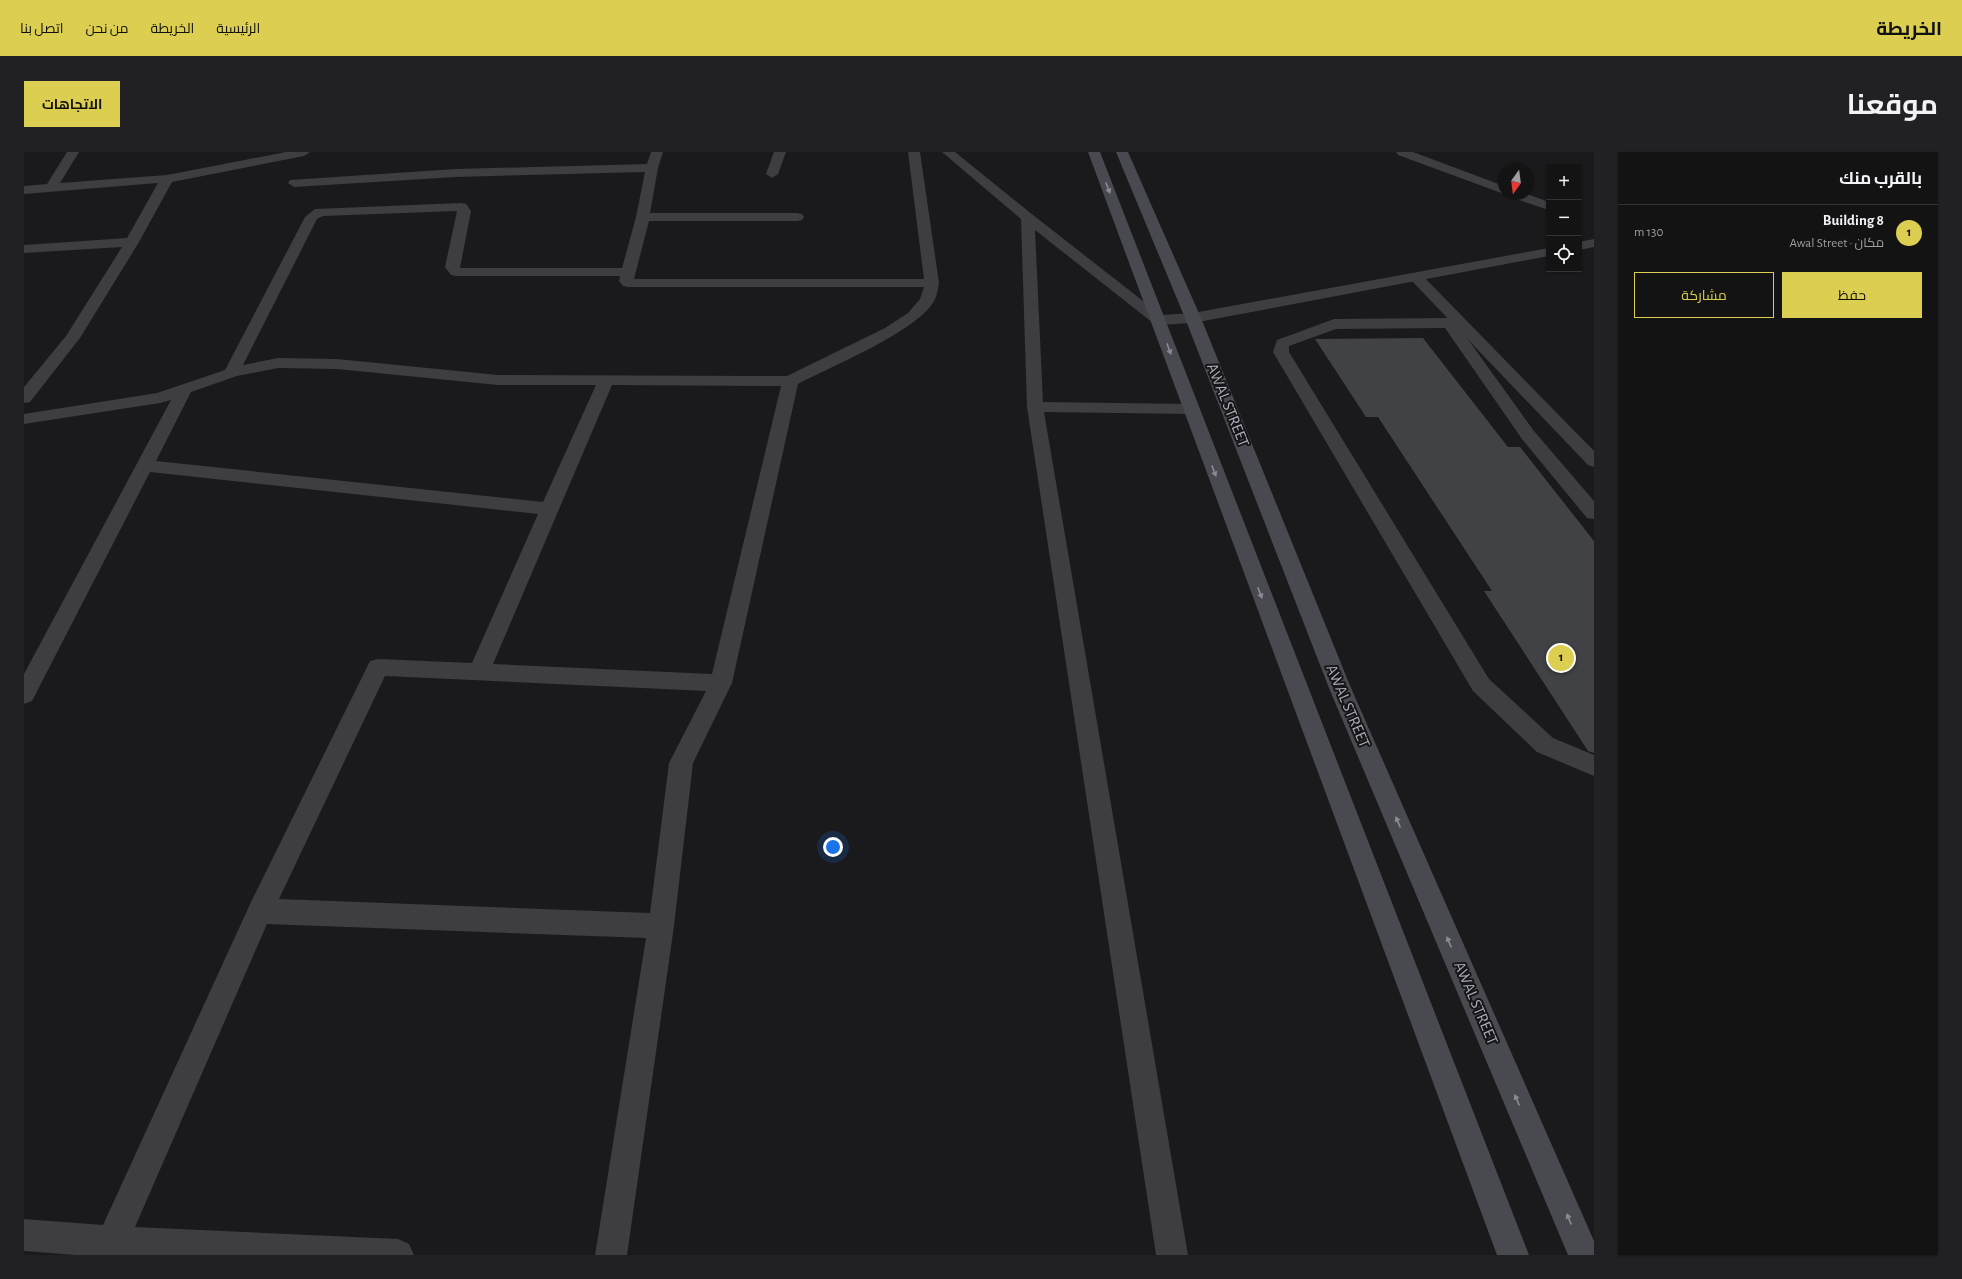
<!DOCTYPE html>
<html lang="ar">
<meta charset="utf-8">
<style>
:root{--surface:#141314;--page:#212022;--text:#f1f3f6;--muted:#9d9ea0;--line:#333234;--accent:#dcce50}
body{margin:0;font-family:"Alegreya Sans",Cairo,sans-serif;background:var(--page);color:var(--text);direction:rtl}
.controls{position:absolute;right:12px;top:12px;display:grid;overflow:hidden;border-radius:0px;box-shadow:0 1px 3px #0004}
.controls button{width:36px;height:36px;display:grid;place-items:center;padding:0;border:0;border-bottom:1px solid var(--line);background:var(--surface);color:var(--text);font:20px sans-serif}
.compass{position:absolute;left:1474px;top:12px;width:36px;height:36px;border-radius:50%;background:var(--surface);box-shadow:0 1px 3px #0004;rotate:194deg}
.you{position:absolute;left:809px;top:695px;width:14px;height:14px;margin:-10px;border:3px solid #fff;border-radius:50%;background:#1a73e8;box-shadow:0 0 0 6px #1a73e833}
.badge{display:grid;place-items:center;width:26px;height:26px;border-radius:50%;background:var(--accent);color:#111;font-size:13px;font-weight:700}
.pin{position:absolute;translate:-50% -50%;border:2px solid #fff;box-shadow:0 1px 4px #0006}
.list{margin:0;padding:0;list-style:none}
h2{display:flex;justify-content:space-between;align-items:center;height:52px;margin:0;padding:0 16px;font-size:17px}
h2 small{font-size:13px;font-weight:400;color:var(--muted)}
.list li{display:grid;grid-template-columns:26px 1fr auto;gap:12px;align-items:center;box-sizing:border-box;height:56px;padding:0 16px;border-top:1px solid var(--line)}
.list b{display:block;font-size:15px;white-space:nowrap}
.list p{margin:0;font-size:13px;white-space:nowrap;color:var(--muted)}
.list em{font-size:13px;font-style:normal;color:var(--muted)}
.actions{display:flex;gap:8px;padding:12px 16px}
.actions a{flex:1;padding:9px 0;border:1px solid var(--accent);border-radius:0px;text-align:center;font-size:14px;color:var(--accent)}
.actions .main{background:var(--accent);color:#111}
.icon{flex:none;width:22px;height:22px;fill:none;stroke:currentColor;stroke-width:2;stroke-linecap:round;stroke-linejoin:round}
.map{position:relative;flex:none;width:1570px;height:1103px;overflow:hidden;direction:ltr;border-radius:0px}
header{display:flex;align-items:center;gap:24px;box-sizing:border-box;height:56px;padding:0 20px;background:var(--accent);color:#111}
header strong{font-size:19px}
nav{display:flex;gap:22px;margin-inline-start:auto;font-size:14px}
.intro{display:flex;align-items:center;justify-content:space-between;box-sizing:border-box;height:96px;padding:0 24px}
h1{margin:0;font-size:28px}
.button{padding:10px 18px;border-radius:0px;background:var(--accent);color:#111;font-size:14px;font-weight:700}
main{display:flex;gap:24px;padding:0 24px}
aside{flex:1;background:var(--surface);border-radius:0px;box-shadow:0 1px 3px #0004}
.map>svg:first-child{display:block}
.building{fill:#414245}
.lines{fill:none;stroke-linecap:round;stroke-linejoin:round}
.lane{fill:#3d3d42;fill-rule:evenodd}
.street{fill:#3d3d42;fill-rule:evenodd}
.secondary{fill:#494950;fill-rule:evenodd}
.oneway{fill:#8a8b94}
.labels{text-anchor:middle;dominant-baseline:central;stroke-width:4;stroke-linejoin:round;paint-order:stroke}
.street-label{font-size:16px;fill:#adaeb9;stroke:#151416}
</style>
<header>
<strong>الخريطة</strong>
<nav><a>الرئيسية</a><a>الخريطة</a><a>من نحن</a><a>اتصل بنا</a></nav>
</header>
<div class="intro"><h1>موقعنا</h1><a class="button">الاتجاهات</a></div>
<main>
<aside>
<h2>بالقرب منك<small></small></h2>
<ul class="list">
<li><span class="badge">1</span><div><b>Building 8</b><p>مكان · Awal Street</p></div><em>130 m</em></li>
</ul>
<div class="actions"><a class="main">حفظ</a><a>مشاركة</a></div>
</aside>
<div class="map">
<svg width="1570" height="1103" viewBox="0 0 1570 1103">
<rect width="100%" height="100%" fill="#1a191b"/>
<path class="building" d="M 1399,186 L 1484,295 L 1496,295 L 1570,389 L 1570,601 L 1564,599 L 1460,439 L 1468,439 L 1354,265 L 1342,265 L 1291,187 Z"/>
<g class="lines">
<path class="lane" d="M 1392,121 L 1397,122 L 1570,299 L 1570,315 L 1564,313 L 1387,128 L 1385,125 L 1387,122 Z"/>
<g class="street">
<path d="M 43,0 L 55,0 L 36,31 L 143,23 L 262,0 L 286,0 L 280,4 L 148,30 L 115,90 L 56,186 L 6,250 L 0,251 L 0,235 L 42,184 L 98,95 L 0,101 L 0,93 L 103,86 L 134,31 L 0,42 L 0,34 L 23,32 Z"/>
<path d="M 627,0 L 639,0 L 634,16 L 626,61 L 773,61 L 778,62 L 780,65 L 778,68 L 773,69 L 625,69 L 610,127 L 900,127 L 884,0 L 896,0 L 915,131 C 914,137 913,144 910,149 C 894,179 806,215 774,232 L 708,531 L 669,611 L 650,774 L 603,1103 L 571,1103 L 622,786 L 243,772 L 111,1075 L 374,1087 L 385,1092 L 390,1103 L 52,1103 L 0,1099 L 0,1067 L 79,1073 L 227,750 L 346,509 L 354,507 L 448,511 L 514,362 L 126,320 L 8,549 L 0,552 L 0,522 L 147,248 L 136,251 L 0,272 L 0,262 L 133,241 L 201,218 L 281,65 L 291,57 L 437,51 L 442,52 L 447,59 L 436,116 L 598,116 L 612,65 L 621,20 L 432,25 L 270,35 L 264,31 L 266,28 L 432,17 L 623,12 ZM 433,59 L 421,115 L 427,123 L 432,124 L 596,124 L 595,129 L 599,134 L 604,135 L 900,135 L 896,147 L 884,161 L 861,176 L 763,224 L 474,223 L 313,207 L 254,206 L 219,213 L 293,67 L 299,64 ZM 254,216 L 313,217 L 474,233 L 572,233 L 519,350 L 132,309 L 167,240 L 213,224 ZM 588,233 L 757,234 L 688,522 L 469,512 ZM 361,524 L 682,539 L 645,611 L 626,761 L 255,747 Z"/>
<path d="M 750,0 L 762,0 L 754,22 L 748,26 L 742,22 Z"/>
<path d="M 918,0 L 931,0 L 1009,63 L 1137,163 L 1169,161 L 1525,96 L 1525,104 L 1169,171 L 1134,173 L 1129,171 L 1011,78 L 1019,250 L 1166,252 L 1172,253 L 1174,257 L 1172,261 L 1166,262 L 1020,260 L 1164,1103 L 1132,1103 L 1003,255 L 997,67 Z"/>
<path d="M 1372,0 L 1389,0 L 1480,34 L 1480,42 L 1374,3 Z"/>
<path d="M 1485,42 L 1503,42 L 1525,50 L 1525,58 L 1486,45 Z"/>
<path d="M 1570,87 L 1570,95 L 1555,98 L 1555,90 Z"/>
<path d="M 1425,166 L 1430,168 L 1510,279 L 1570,349 L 1570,367 L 1563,366 L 1498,287 L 1421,176 L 1312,177 L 1265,194 L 1265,200 L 1465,527 L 1529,586 L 1570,603 L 1570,624 L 1513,600 L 1449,539 L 1249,200 L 1253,188 L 1310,167 Z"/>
</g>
<g class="secondary">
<path d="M 1064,0 L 1076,0 L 1505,1103 L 1473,1103 Z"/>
<path d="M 1092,0 L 1104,0 L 1177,166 L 1327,536 L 1570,1089 L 1570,1103 L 1544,1103 L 1305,536 L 1161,166 Z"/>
</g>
</g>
<defs><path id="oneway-solid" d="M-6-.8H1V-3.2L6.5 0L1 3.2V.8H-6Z"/></defs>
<g class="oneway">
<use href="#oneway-solid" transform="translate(1084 36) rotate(69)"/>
<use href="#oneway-solid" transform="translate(1145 197) rotate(70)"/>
<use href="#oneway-solid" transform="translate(1190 319) rotate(69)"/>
<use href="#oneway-solid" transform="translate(1236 441) rotate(69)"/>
<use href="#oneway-solid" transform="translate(1374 670) rotate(-113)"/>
<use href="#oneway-solid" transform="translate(1425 790) rotate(-113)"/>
<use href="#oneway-solid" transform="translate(1493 948) rotate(-113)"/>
<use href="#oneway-solid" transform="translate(1545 1067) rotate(-113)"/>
</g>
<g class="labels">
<g class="street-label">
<text transform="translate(1204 253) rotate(68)">AWAL STREET</text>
<text transform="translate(1324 554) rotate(67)">AWAL STREET</text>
<text transform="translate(1452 851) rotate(67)">AWAL STREET</text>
</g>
</g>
</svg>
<div class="controls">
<button>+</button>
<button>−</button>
<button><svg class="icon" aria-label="locate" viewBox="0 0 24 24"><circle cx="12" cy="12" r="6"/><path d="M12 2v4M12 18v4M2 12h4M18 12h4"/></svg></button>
</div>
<svg class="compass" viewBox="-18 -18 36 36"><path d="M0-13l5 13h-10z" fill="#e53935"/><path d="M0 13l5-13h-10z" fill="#9d9ea0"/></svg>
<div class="you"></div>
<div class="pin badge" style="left:1537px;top:506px">1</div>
</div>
</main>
